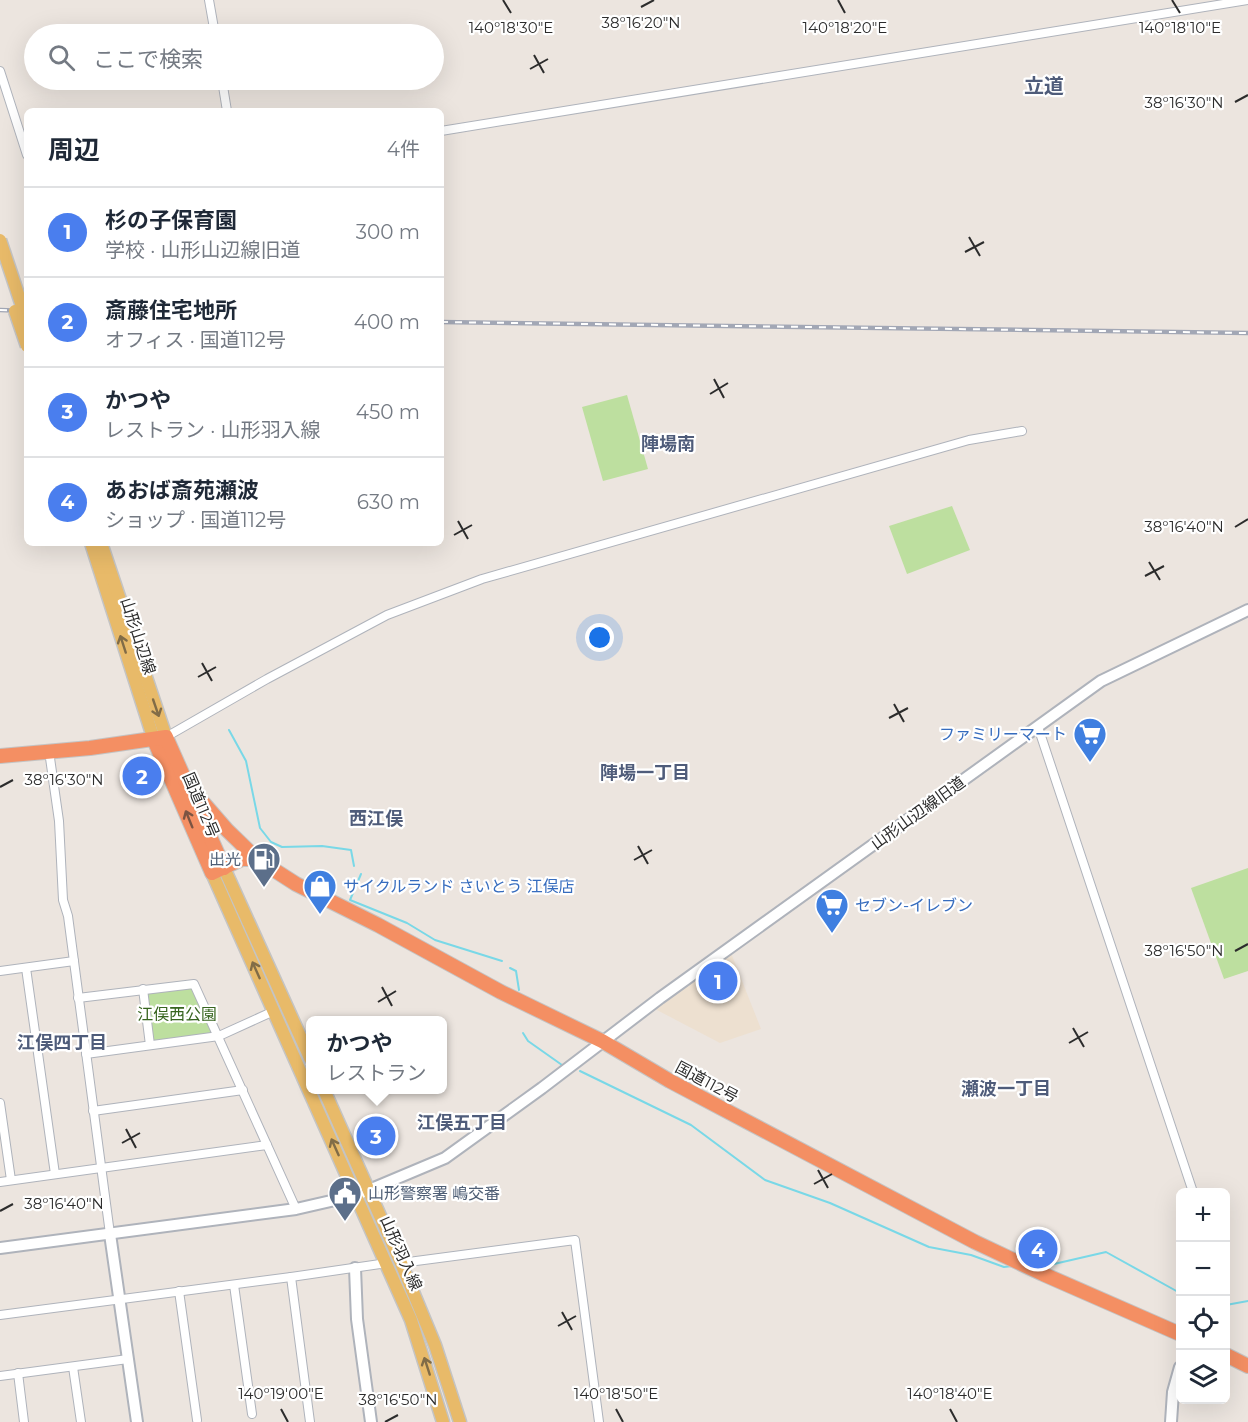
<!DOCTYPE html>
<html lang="ja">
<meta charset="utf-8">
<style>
:root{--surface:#fff;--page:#f6f6f7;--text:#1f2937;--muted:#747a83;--line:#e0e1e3;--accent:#4a7eee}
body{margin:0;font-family:Montserrat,"Noto Sans JP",sans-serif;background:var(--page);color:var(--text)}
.controls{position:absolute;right:18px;bottom:18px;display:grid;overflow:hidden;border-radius:9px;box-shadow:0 6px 24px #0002}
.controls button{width:54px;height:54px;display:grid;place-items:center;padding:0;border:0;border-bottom:2px solid var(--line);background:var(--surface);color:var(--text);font:30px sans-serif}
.you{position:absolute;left:600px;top:638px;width:21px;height:21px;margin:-15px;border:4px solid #fff;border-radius:50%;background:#1a73e8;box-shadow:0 0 0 9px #1a73e833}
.badge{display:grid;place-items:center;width:39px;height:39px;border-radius:50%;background:var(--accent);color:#fff;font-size:20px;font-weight:700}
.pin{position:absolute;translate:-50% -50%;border:3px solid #fff;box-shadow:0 2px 6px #0006}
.popup{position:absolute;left:306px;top:1016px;width:141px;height:78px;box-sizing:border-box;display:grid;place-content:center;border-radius:9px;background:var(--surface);filter:drop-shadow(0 2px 4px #0005);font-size:20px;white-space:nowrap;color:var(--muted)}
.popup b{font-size:22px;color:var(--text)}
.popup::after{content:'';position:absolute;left:50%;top:100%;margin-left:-12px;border:12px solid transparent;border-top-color:var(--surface)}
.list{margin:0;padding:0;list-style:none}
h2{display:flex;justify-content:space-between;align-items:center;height:78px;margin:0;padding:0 24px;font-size:26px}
h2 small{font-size:20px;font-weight:400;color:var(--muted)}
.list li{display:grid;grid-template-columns:39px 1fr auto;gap:18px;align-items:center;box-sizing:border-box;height:90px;padding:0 24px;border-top:2px solid var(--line)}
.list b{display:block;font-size:22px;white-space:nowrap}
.list p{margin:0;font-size:20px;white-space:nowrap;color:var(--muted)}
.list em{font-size:20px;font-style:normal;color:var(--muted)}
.icon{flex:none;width:33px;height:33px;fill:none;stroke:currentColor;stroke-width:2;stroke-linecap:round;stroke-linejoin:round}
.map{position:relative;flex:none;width:1248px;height:1422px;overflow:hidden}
.search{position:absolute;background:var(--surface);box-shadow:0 6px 24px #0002;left:24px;top:24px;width:420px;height:66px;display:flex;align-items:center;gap:15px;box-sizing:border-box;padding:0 21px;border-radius:33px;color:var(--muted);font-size:22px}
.panel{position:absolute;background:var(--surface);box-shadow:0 6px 24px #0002;left:24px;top:108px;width:420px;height:438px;border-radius:9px}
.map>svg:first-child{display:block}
.education{fill:#ede0d0}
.green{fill:#bddf9f}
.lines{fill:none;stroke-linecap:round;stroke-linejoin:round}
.stream{stroke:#79d8e7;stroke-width:2}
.street-casing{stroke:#afb3bb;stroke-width:10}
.secondary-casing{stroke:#afb3bb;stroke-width:14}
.primary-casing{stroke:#c4c4c4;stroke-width:15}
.highway-casing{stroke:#c4c4c4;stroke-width:16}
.street{stroke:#fff;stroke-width:8}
.secondary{stroke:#fff;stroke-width:10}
.primary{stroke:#e8ba69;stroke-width:12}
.highway{stroke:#f48f63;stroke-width:14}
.rail-casing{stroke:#a2a7b5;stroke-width:4.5}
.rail{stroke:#fff;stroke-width:2;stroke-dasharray:7;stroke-linecap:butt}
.primary-bridge-casing{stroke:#c4c4c4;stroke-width:15;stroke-linecap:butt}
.primary-bridge{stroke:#e8ba69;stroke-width:12}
.oneway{stroke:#816c47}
.oneway2{stroke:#7c5442}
.ticks{fill:none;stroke:#2c2c2c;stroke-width:2}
.labels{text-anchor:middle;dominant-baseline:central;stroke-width:4.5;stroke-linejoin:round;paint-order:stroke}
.street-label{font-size:16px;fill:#2c2c2c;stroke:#fff}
.shop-label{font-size:16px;fill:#366cbe;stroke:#fff;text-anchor:start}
.service-label{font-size:16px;fill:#4e5e75;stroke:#fff;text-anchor:end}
.park-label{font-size:16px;fill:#37651f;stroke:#fff}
.neighbourhood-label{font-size:18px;font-weight:bold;fill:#4f5c7a;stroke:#fff}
.quarter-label{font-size:20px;font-weight:bold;fill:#4f5c7a;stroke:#fff}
.ticks-label{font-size:15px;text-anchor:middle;fill:#2c2c2c;stroke:#fff;stroke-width:4.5;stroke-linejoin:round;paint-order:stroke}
</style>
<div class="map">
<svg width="1248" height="1422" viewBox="0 0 1248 1422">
<rect width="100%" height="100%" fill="#ece5df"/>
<path class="education" d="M 731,953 L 761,1029 L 720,1043 L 655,1009 Z"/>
<g class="green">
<path d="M 627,395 L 648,469 L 603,481 L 582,407 Z"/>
<path d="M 952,506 L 970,550 L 907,574 L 889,526 Z"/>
<path d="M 1248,868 L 1248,971 L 1224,979 L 1191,888 Z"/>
<path d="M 194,984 L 219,1036 L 150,1045 L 143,989 Z"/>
</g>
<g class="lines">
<g class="stream">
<path d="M 229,730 L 246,761 L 260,828 L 271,842 L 282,847 L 322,846 L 351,850 L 354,866"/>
<path d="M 361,874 L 350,900 L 407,923 L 435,940 L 502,961"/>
<path d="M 510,968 L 516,971 L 519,990"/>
<path d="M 523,1033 L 528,1041 L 562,1065"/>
<path d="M 580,1071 L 691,1125 L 765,1180 L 830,1203 L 929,1247 L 971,1255 L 1004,1267 L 1012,1266"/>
<path d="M 1041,1267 L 1106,1252 L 1180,1293"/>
<path d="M 1226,1305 L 1248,1301"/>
</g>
<defs>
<g id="street">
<path d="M 209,0 L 215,34"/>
<path d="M 0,71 L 27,155"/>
<path d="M 222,80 L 227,111"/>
<path d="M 441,131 L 1248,0"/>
<path d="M 1038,727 L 1193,1192"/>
<path d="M 166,737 L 267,679 L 387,615 L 482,579 L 969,440 L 1022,431"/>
<path d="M 49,751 L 59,821 L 63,900 L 68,916 L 110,1234"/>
<path d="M 26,968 L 55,1174"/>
<path d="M 0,971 L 74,961"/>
<path d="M 143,989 L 150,1045"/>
<path d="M 78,998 L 194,984 L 296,1209"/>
<path d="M 86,1054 L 219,1036 L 274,1011"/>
<path d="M 0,1103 L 11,1180"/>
<path d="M 93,1111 L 243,1090"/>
<path d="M 0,1182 L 267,1145"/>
<path d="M 401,1263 L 575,1240 L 599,1422"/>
<path d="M 291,1277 L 310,1422"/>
<path d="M 234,1285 L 252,1414"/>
<path d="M 179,1291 L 197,1420"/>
<path d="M 0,1315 L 291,1277 L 387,1263"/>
<path d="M 73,1367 L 81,1422"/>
<path d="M 18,1373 L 24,1422"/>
<path d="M 0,1376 L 128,1359"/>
</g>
<g id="secondary">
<path d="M 110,1234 L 137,1422"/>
<path d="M 0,1248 L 296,1209 L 357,1195 L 445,1158 L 542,1088 L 660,998 L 1101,681 L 1248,610"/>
<path d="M 355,1268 L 357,1319 L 371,1422"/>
<path d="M 1171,1422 L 1173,1392 L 1180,1367"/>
</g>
<g id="primary">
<path d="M 91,543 L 154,740"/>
<path d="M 101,543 L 166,737"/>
<path d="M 224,868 L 310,1058"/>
<path d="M 212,873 L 411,1320 L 443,1422"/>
<path d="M 324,1090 L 401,1263 L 435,1345 L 460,1422"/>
</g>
<g id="highway">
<path d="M 154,740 L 212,873 L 242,859 L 257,859"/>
<path d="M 0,756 L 90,748 L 166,737 L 224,868"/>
<path d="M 187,784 L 227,830 L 257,859 L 296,884 L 378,925 L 501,992 L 602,1041 L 670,1081 L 975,1242 L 1043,1274 L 1180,1334"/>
<path d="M 1226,1355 L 1248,1366"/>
</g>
</defs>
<use href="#street" class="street-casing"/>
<use href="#secondary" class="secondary-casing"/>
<use href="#primary" class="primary-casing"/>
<use href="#highway" class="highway-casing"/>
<use href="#street" class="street"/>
<use href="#secondary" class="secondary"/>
<use href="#primary" class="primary"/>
<use href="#highway" class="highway"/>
<defs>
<g id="rail">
<path d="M 0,310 L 27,311"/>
<path d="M 441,322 L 1248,333"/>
</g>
</defs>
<use href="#rail" class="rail-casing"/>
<use href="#rail" class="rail"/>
<defs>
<g id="primary-bridge">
<path d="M 0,240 L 27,321"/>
<path d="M 15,311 L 27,346"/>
</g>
</defs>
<use href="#primary-bridge" class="primary-bridge-casing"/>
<use href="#primary-bridge" class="primary-bridge"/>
</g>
<defs><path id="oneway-shaft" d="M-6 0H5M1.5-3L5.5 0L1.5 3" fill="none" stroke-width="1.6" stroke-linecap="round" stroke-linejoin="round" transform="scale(1.5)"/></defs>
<g class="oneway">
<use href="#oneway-shaft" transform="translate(123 644) rotate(-108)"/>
<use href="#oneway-shaft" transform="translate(156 708) rotate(71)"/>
<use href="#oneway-shaft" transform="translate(256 970) rotate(-114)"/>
<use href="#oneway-shaft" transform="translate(335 1147) rotate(-114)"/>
<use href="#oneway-shaft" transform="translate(427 1366) rotate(-108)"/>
</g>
<use class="oneway2" href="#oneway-shaft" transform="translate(189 819) rotate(-112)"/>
<path class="ticks" d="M 503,0 L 511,13M 838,0 L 845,13M 1172,0 L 1180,13M 641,7 L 654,0M 534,55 L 544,73M 530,69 L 548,59M 1235,102 L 1248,95M 969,237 L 980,256M 965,252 L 984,242M 714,379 L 724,398M 710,394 L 728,383M 458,521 L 468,539M 1235,527 L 1248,519M 454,535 L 472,525M 1149,562 L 1160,580M 1145,576 L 1164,566M 202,663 L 212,681M 198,677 L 216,667M 894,704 L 904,722M 889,718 L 908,708M 0,787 L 13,780M 638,846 L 648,864M 634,860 L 652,850M 1235,951 L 1248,944M 382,987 L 392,1006M 378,1002 L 396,991M 1073,1028 L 1084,1047M 1069,1043 L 1088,1032M 126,1129 L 136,1148M 122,1143 L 140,1133M 818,1170 L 828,1188M 814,1184 L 832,1174M 0,1211 L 13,1204M 562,1312 L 572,1330M 558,1326 L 576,1316M 281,1409 L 288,1422M 616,1409 L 623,1422M 950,1409 L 957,1422M 385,1422 L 398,1415"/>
<defs>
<symbol id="supermarket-pin" viewBox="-11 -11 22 30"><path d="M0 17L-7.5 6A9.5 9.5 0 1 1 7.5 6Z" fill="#3f7fe0" stroke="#fff"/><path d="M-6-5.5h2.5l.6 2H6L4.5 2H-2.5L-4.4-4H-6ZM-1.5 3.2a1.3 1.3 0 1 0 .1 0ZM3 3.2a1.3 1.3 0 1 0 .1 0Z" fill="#fff"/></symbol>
<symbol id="fuel-pin" viewBox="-11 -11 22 30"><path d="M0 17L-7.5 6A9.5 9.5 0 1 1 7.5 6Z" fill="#5c6f8a" stroke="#fff"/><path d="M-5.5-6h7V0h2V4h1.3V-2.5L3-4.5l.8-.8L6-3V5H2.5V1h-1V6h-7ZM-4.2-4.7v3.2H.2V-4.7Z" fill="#fff"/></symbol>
<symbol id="shop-pin" viewBox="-11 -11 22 30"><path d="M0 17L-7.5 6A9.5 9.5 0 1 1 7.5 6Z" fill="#3f7fe0" stroke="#fff"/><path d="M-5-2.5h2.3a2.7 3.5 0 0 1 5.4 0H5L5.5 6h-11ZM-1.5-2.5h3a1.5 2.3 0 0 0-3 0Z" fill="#fff"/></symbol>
<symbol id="civic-pin" viewBox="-11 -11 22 30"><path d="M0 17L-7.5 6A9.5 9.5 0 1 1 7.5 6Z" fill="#5c6f8a" stroke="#fff"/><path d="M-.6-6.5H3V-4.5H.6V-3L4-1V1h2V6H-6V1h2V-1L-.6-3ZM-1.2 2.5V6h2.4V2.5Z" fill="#fff"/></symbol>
</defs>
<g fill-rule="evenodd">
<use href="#supermarket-pin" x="1071" y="715" width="38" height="52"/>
<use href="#fuel-pin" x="245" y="840" width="38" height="52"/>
<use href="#shop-pin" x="301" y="867" width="38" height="52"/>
<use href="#supermarket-pin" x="813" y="886" width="38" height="52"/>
<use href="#civic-pin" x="326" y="1174" width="38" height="52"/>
</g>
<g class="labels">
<g class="street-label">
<text transform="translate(138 636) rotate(72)">山形山辺線</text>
<text transform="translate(201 805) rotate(67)">国道112号</text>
<text transform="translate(918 813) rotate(-36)">山形山辺線旧道</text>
<text transform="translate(707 1082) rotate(28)">国道112号</text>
<text transform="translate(401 1253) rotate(66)">山形羽入線</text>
</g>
<g class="shop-label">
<text x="1067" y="734" text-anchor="end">ファミリーマート</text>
<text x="343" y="886">サイクルランド さいとう 江俣店</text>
<text x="855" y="905">セブン-イレブン</text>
</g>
<g class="service-label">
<text x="241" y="859">出光</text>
<text x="368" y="1193" text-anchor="start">山形警察署 嶋交番</text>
</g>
<g class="park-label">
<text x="177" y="1014">江俣西公園</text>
</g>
<g class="neighbourhood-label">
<text x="668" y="444">陣場南</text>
<text x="645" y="773">陣場一丁目</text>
<text x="376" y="819">西江俣</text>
<text x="62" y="1043">江俣四丁目</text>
<text x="1006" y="1089">瀬波一丁目</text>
<text x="462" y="1123">江俣五丁目</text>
</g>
<g class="quarter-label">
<text x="1044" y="86">立道</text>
</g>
</g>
<g class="ticks-label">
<text x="641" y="28">38°16'20"N</text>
<text x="511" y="33">140°18'30"E</text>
<text x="845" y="33">140°18'20"E</text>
<text x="1180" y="33">140°18'10"E</text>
<text x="1184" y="108">38°16'30"N</text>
<text x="1184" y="532">38°16'40"N</text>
<text x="64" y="785">38°16'30"N</text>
<text x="1184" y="956">38°16'50"N</text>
<text x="64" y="1209">38°16'40"N</text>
<text x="281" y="1399">140°19'00"E</text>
<text x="616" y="1399">140°18'50"E</text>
<text x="950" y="1399">140°18'40"E</text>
<text x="398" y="1405">38°16'50"N</text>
</g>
</svg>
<div class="controls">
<button>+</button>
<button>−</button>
<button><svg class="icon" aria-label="locate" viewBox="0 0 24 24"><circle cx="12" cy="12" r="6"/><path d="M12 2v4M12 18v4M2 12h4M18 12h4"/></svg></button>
<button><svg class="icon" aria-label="layers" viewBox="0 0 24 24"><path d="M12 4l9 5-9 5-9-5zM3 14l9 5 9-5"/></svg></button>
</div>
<div class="you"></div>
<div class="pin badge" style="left:718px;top:981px">1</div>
<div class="pin badge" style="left:142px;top:776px">2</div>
<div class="pin badge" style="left:376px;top:1136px">3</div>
<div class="popup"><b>かつや</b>レストラン</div>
<div class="pin badge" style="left:1038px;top:1249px">4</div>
<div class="search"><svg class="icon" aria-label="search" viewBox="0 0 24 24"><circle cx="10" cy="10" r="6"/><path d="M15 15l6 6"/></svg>ここで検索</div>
<section class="panel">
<h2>周辺<small>4件</small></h2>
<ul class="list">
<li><span class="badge">1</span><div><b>杉の子保育園</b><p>学校 · 山形山辺線旧道</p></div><em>300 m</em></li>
<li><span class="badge">2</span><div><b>斎藤住宅地所</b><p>オフィス · 国道112号</p></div><em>400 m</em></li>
<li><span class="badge">3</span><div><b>かつや</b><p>レストラン · 山形羽入線</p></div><em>450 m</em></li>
<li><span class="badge">4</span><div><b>あおば斎苑瀬波</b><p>ショップ · 国道112号</p></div><em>630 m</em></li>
</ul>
</section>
</div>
